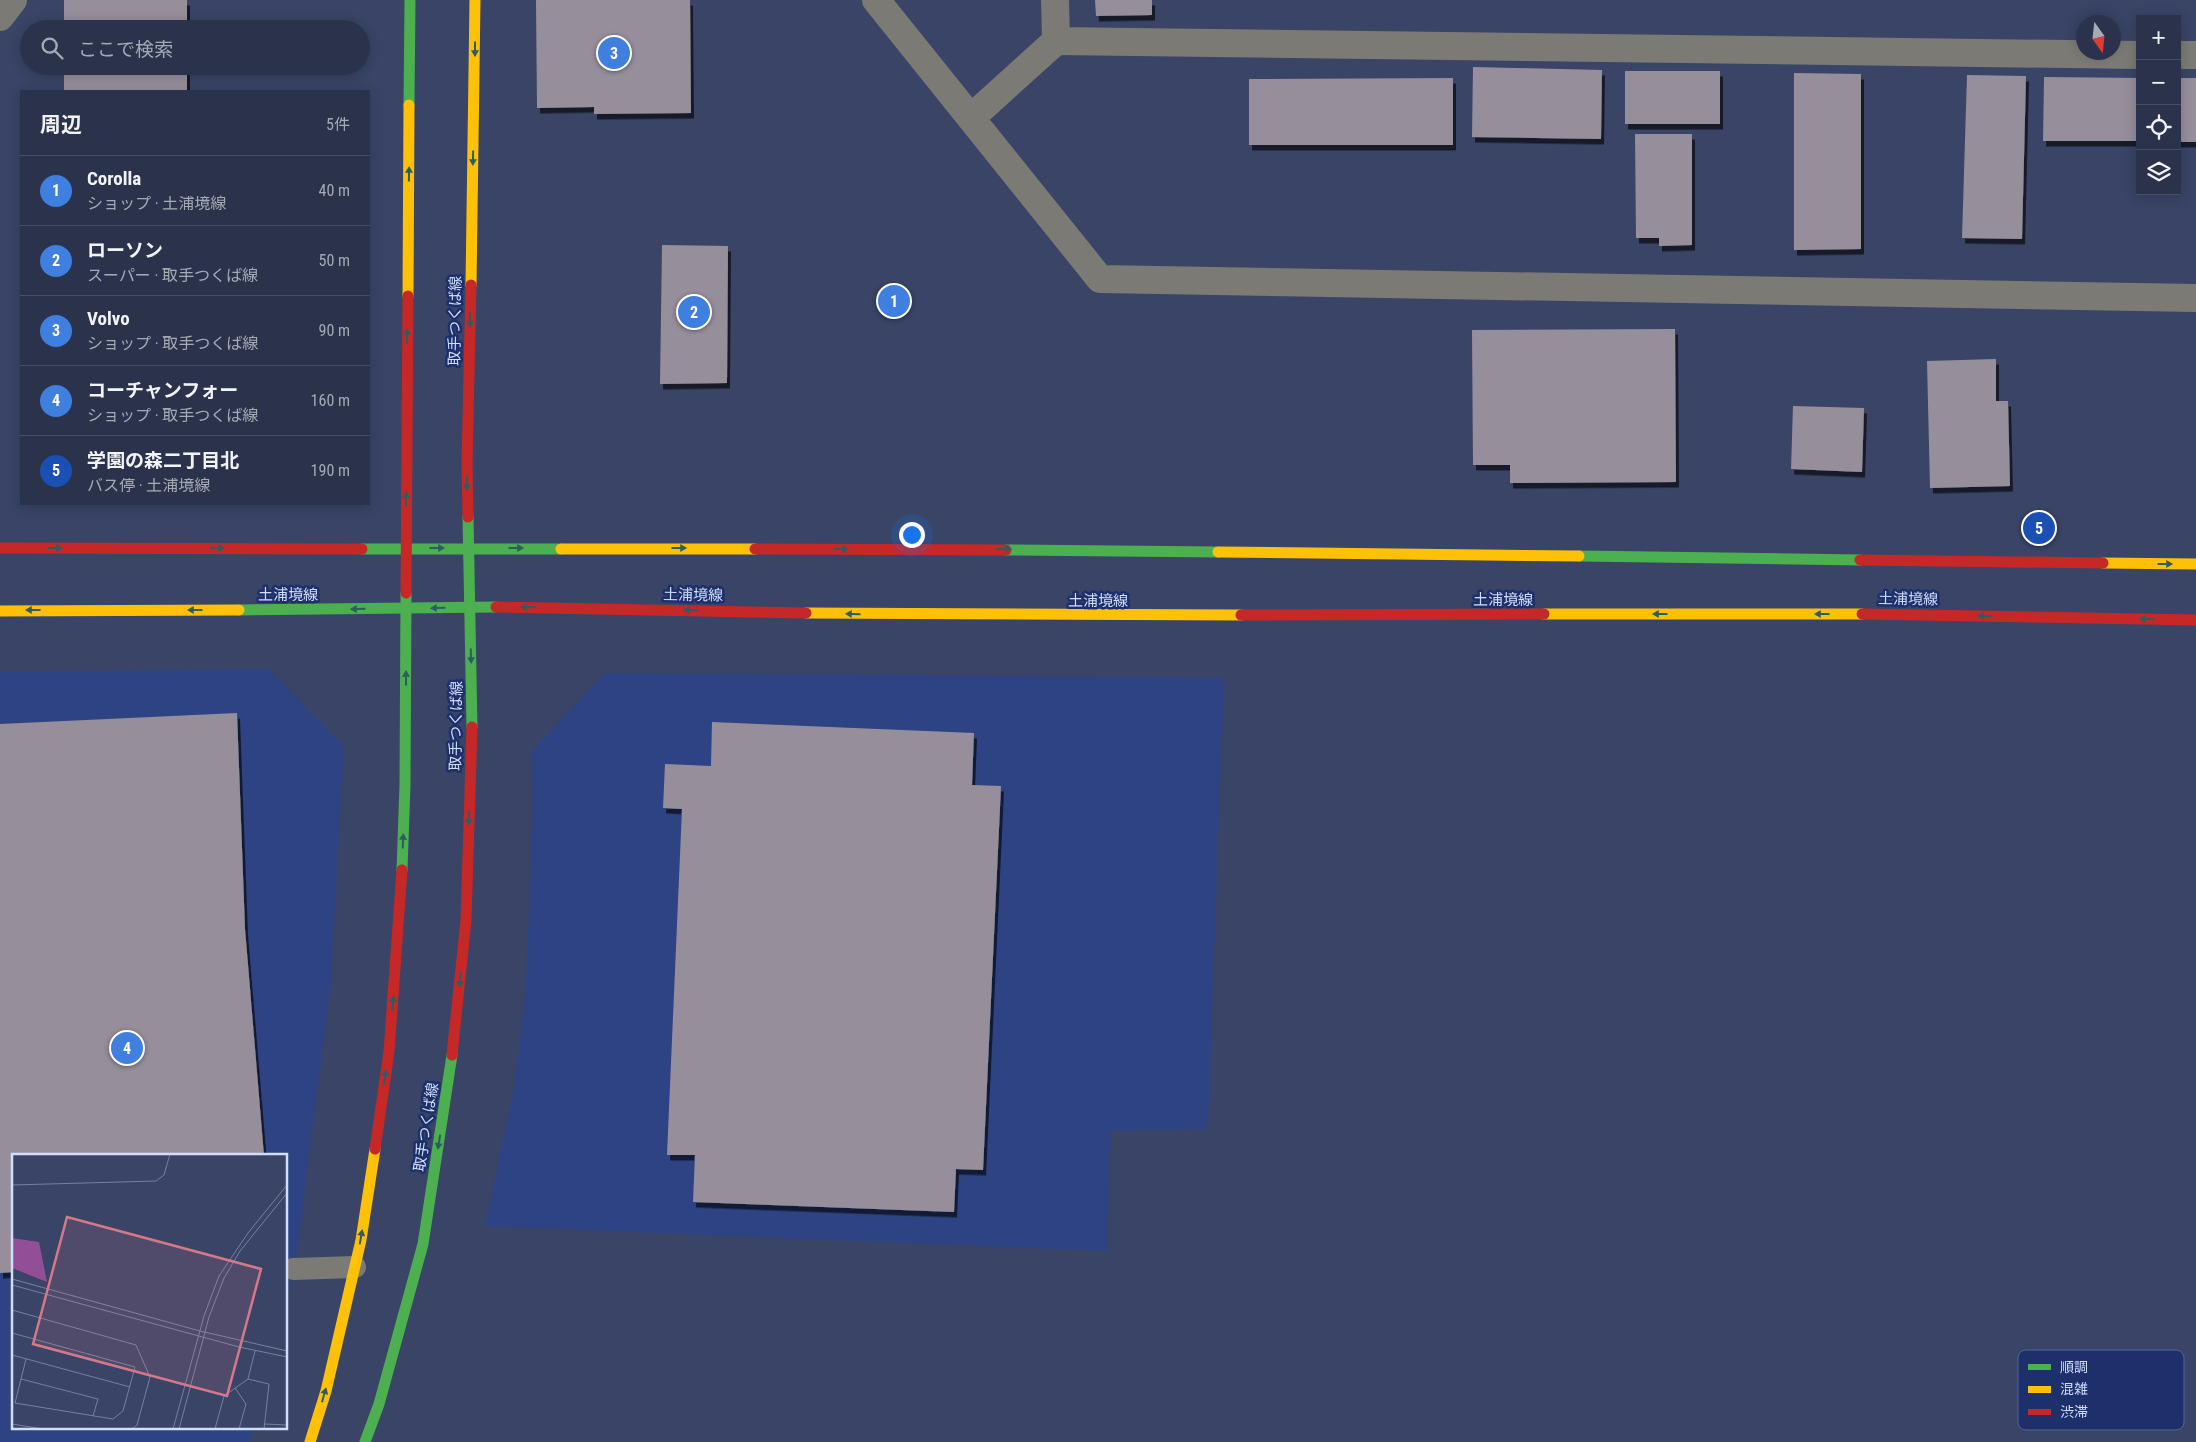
<!DOCTYPE html>
<html lang="ja">
<meta charset="utf-8">
<style>
:root{--surface:#2b334c;--page:#333b53;--text:#f1f3f6;--muted:#a6aab5;--line:#474e64;--accent:#8bbbb9}
body{margin:0;font-family:"Roboto Condensed","Noto Sans JP",sans-serif;background:var(--page);color:var(--text)}
.controls{position:absolute;right:15px;top:15px;display:grid;overflow:hidden;border-radius:0px;box-shadow:0 2px 12px #0003}
.controls button{width:45px;height:45px;display:grid;place-items:center;padding:0;border:0;border-bottom:1px solid var(--line);background:var(--surface);color:var(--text);font:25px sans-serif}
.compass{position:absolute;left:2076px;top:15px;width:45px;height:45px;border-radius:50%;background:var(--surface);box-shadow:0 2px 12px #0003;rotate:165deg}
.you{position:absolute;left:911px;top:534px;width:18px;height:18px;margin:-12px;border:4px solid #fff;border-radius:50%;background:#1a73e8;box-shadow:0 0 0 8px #1a73e833}
.badge{display:grid;place-items:center;width:32px;height:32px;border-radius:50%;background:var(--accent);color:#fff;font-size:16px;font-weight:700}
.pin{position:absolute;translate:-50% -50%;border:2px solid #fff;box-shadow:0 1px 5px #0006}
.list{margin:0;padding:0;list-style:none}
h2{display:flex;justify-content:space-between;align-items:center;height:65px;margin:0;padding:0 20px;font-size:21px}
h2 small{font-size:16px;font-weight:400;color:var(--muted)}
.list li{display:grid;grid-template-columns:32px 1fr auto;gap:15px;align-items:center;box-sizing:border-box;height:70px;padding:0 20px;border-top:1px solid var(--line)}
.list b{display:block;font-size:19px;white-space:nowrap}
.list p{margin:0;font-size:16px;white-space:nowrap;color:var(--muted)}
.list em{font-size:16px;font-style:normal;color:var(--muted)}
.icon{flex:none;width:28px;height:28px;fill:none;stroke:currentColor;stroke-width:2;stroke-linecap:round;stroke-linejoin:round}
.map{position:relative;flex:none;width:2196px;height:1442px;overflow:hidden}
.search{position:absolute;background:var(--surface);box-shadow:0 2px 12px #0003;left:20px;top:20px;width:350px;height:55px;display:flex;align-items:center;gap:12px;box-sizing:border-box;padding:0 18px;border-radius:28px;color:var(--muted);font-size:19px}
.panel{position:absolute;background:var(--surface);box-shadow:0 2px 12px #0003;left:20px;top:90px;width:350px;height:415px;border-radius:0px}
.map>svg:first-child{display:block}
.built{fill:#2e4383}
.building{fill:#978e9c;filter:url(#shadow)}
.lines{fill:none;stroke-linecap:round;stroke-linejoin:round}
.lane{stroke:#7c7a75;stroke-width:22}
.street{stroke:#7c7a75;stroke-width:28}
.fast{stroke:#4caf50;stroke-width:11}
.slow{stroke:#ffc107;stroke-width:11}
.jam{stroke:#c62828;stroke-width:11}
.oneway{fill:#2d5c62}
.labels{text-anchor:middle;dominant-baseline:central;stroke-width:5;stroke-linejoin:round;paint-order:stroke}
.street-label{font-size:15px;fill:#d1ddfb;stroke:#1d306c}
.inset-road{fill:none;stroke:#7681a2;stroke-width:1}
.view{fill:#d47987;fill-opacity:0.15;stroke:#d47987;stroke-width:2.5}
.inset-edge{fill:none;stroke:#d1ddfb;stroke-width:2.5}
.key{fill:#1d306c;stroke:#536497;stroke-width:1}
.key-label{font-size:14px;fill:#d1ddfb}
</style>
<div class="map">
<svg width="2196" height="1442" viewBox="0 0 2196 1442">
<defs>
<filter id="shadow"><feDropShadow dx="3" dy="5.5" stdDeviation="0" flood-color="#0009"/></filter>
</defs>
<rect width="100%" height="100%" fill="#394466"/>
<g class="built">
<path d="M 269,669 L 344,747 L 331,984 L 297,1252 L 286,1300 L 286,1156 L 14,1156 L 14,1428 L 253,1428 L 249,1442 L 0,1442 L 0,672 Z"/>
<path d="M 605,673 L 1224,678 L 1208,1129 L 1111,1131 L 1107,1251 L 485,1226 L 514,1088 L 526,987 L 533,811 L 532,751 Z"/>
</g>
<g class="building">
<rect x="64" y="0" width="123" height="29"/>
<path d="M 536,0 L 690,0 L 691,113 L 594,114 L 594,107 L 537,108 Z"/>
<path d="M 1095,0 L 1152,0 L 1152,15 L 1096,16 Z"/>
<rect x="64" y="66" width="123" height="25"/>
<path d="M 1473,67 L 1602,70 L 1601,139 L 1472,137 Z"/>
<rect x="1625" y="71" width="95" height="53"/>
<path d="M 1794,73 L 1861,74 L 1861,249 L 1794,250 Z"/>
<path d="M 1967,75 L 2026,76 L 2022,239 L 1962,238 Z"/>
<path d="M 2044,77 L 2140,78 L 2140,141 L 2043,141 Z"/>
<path d="M 1453,78 L 1453,145 L 1249,145 L 1249,79 Z"/>
<rect x="2177" y="78" width="19" height="64"/>
<path d="M 1635,134 L 1692,134 L 1692,245 L 1659,246 L 1659,238 L 1636,238 Z"/>
<path d="M 662,245 L 728,246 L 727,383 L 660,384 Z"/>
<path d="M 1675,329 L 1676,482 L 1510,483 L 1510,465 L 1473,465 L 1472,330 Z"/>
<path d="M 1996,359 L 1996,401 L 2008,401 L 2010,486 L 1930,488 L 1927,361 Z"/>
<path d="M 1793,406 L 1864,408 L 1862,472 L 1791,469 Z"/>
<path d="M 237,713 L 245,929 L 264,1156 L 14,1156 L 14,1272 L 0,1273 L 0,724 Z"/>
<path d="M 712,722 L 974,733 L 972,785 L 1001,786 L 983,1170 L 956,1169 L 954,1212 L 693,1202 L 695,1155 L 667,1155 L 682,809 L 663,808 L 665,764 L 711,766 Z"/>
</g>
<g class="lines">
<path class="lane" d="M 293,1269 L 355,1267"/>
<g class="street">
<path d="M 876,0 L 1100,279 L 2196,298"/>
<path d="M 1055,0 L 1056,41 L 2140,55"/>
<path d="M 0,17 L 13,0"/>
<path d="M 2177,55 L 2196,55"/>
<path d="M 972,117 L 1056,41"/>
</g>
<g class="fast">
<path d="M 409,105 L 410,0"/>
<path d="M 468,517 L 472,727"/>
<path d="M 362,549 L 561,549"/>
<path d="M 1006,550 L 1218,552"/>
<path d="M 1579,556 L 1860,560"/>
<path d="M 239,610 L 496,607"/>
<path d="M 402,870 L 405,785 L 406,593"/>
<path d="M 365,1442 L 379,1404 L 423,1244 L 452,1055"/>
</g>
<g class="slow">
<path d="M 471,285 L 475,0"/>
<path d="M 408,296 L 409,105"/>
<path d="M 561,549 L 755,549"/>
<path d="M 1218,552 L 1579,556"/>
<path d="M 2103,563 L 2196,564"/>
<path d="M 0,611 L 239,610"/>
<path d="M 806,613 L 1241,615"/>
<path d="M 1544,614 L 1862,614"/>
<path d="M 310,1442 L 326,1391 L 361,1240 L 375,1149"/>
</g>
<g class="jam">
<path d="M 468,517 L 467,463 L 471,285"/>
<path d="M 0,548 L 362,549"/>
<path d="M 755,549 L 1006,550"/>
<path d="M 1860,560 L 2103,563"/>
<path d="M 406,593 L 408,296"/>
<path d="M 496,607 L 806,613"/>
<path d="M 1862,614 L 2196,620"/>
<path d="M 1241,615 L 1544,614"/>
<path d="M 452,1055 L 466,920 L 472,727"/>
<path d="M 375,1149 L 389,1052 L 402,870"/>
</g>
</g>
<defs><path id="oneway-solid" d="M-6-.8H1V-3.2L6.5 0L1 3.2V.8H-6Z" transform="scale(1.25)"/></defs>
<g class="oneway">
<use href="#oneway-solid" transform="translate(475 49) rotate(90)"/>
<use href="#oneway-solid" transform="translate(473 158) rotate(91)"/>
<use href="#oneway-solid" transform="translate(409 174) rotate(-89)"/>
<use href="#oneway-solid" transform="translate(470 320) rotate(91)"/>
<use href="#oneway-solid" transform="translate(407 336) rotate(-89)"/>
<use href="#oneway-solid" transform="translate(467 483) rotate(89)"/>
<use href="#oneway-solid" transform="translate(406 499) rotate(-90)"/>
<use href="#oneway-solid" transform="translate(55 548)"/>
<use href="#oneway-solid" transform="translate(217 548)"/>
<use href="#oneway-solid" transform="translate(437 548)"/>
<use href="#oneway-solid" transform="translate(516 548)"/>
<use href="#oneway-solid" transform="translate(679 548)"/>
<use href="#oneway-solid" transform="translate(841 549)"/>
<use href="#oneway-solid" transform="translate(1004 549)"/>
<use href="#oneway-solid" transform="translate(2165 564)"/>
<use href="#oneway-solid" transform="translate(528 607) rotate(-180)"/>
<use href="#oneway-solid" transform="translate(438 608) rotate(179)"/>
<use href="#oneway-solid" transform="translate(358 609) rotate(179)"/>
<use href="#oneway-solid" transform="translate(33 610) rotate(180)"/>
<use href="#oneway-solid" transform="translate(195 610) rotate(180)"/>
<use href="#oneway-solid" transform="translate(691 610) rotate(-179)"/>
<use href="#oneway-solid" transform="translate(853 614) rotate(-179)"/>
<use href="#oneway-solid" transform="translate(1660 614) rotate(180)"/>
<use href="#oneway-solid" transform="translate(1822 614) rotate(180)"/>
<use href="#oneway-solid" transform="translate(1985 616) rotate(-179)"/>
<use href="#oneway-solid" transform="translate(2147 619) rotate(-179)"/>
<use href="#oneway-solid" transform="translate(471 656) rotate(88)"/>
<use href="#oneway-solid" transform="translate(406 678) rotate(-90)"/>
<use href="#oneway-solid" transform="translate(469 818) rotate(92)"/>
<use href="#oneway-solid" transform="translate(403 841) rotate(-88)"/>
<use href="#oneway-solid" transform="translate(460 980) rotate(96)"/>
<use href="#oneway-solid" transform="translate(393 1003) rotate(-86)"/>
<use href="#oneway-solid" transform="translate(385 1077) rotate(-82)"/>
<use href="#oneway-solid" transform="translate(439 1142) rotate(99)"/>
<use href="#oneway-solid" transform="translate(361 1237) rotate(-80)"/>
<use href="#oneway-solid" transform="translate(324 1395) rotate(-74)"/>
</g>
<g class="labels">
<g class="street-label">
<text transform="translate(455 321) rotate(-89)">取手つくば線</text>
<text x="288" y="595">土浦境線</text>
<text transform="translate(693 595) rotate(1)">土浦境線</text>
<text transform="translate(1908 599) rotate(1)">土浦境線</text>
<text x="1503" y="600">土浦境線</text>
<text x="1098" y="601">土浦境線</text>
<text transform="translate(456 726) rotate(-89)">取手つくば線</text>
<text transform="translate(426 1127) rotate(-81)">取手つくば線</text>
</g>
</g>
<g transform="translate(12 1154)">
<rect width="275" height="275" fill="#394466"/>
<path d="M 0,84 L 27,88 L 35,128 L 0,114 Z" fill="#924f98"/>
<path class="inset-road" d="M 0,31 L 144,27 L 152,21 L 158,0M 0,125 L 188,177 L 275,197M 0,131 L 227,193 L 275,203M 0,156 L 124,191 L 138,223 L 125,271 L 120,275M 28,163 L 34,140M 0,179 L 123,213 L 111,257 L 101,265 L 3,249 L 14,205M 0,201 L 118,233M 9,225 L 86,245 L 81,262M 236,225 L 257,230 L 252,275M 223,234 L 234,250 L 227,275M 0,270 L 31,275M 253,270 L 275,271M 161,275 L 192,162 L 207,122 L 236,79 L 275,31M 167,275 L 197,163 L 212,124 L 228,97 L 275,39M 203,275 L 212,242 L 236,225 L 243,197"/>
<path class="view" d="M 55,63 L 249,115 L 215,242 L 21,190 Z"/>
<rect width="275" height="275" class="inset-edge"/>
</g>
<rect x="2018" y="1350" width="166" height="80" rx="8" class="key"/>
<rect x="2028" y="1364" width="23" height="6" fill="#4caf50"/>
<rect x="2028" y="1386" width="23" height="7" fill="#ffc107"/>
<rect x="2028" y="1409" width="23" height="6" fill="#c62828"/>
<g class="key-label">
<text x="2060" y="1372">順調</text>
<text x="2060" y="1394">混雑</text>
<text x="2060" y="1417">渋滞</text>
</g>
</svg>
<div class="controls">
<button>+</button>
<button>−</button>
<button><svg class="icon" aria-label="locate" viewBox="0 0 24 24"><circle cx="12" cy="12" r="6"/><path d="M12 2v4M12 18v4M2 12h4M18 12h4"/></svg></button>
<button><svg class="icon" aria-label="layers" viewBox="0 0 24 24"><path d="M12 4l9 5-9 5-9-5zM3 14l9 5 9-5"/></svg></button>
</div>
<svg class="compass" viewBox="-18 -18 36 36"><path d="M0-13l5 13h-10z" fill="#e53935"/><path d="M0 13l5-13h-10z" fill="#a6aab5"/></svg>
<div class="you"></div>
<div class="pin badge" style="left:894px;top:301px;background:#3f7fe0">1</div>
<div class="pin badge" style="left:694px;top:312px;background:#3f7fe0">2</div>
<div class="pin badge" style="left:614px;top:53px;background:#3f7fe0">3</div>
<div class="pin badge" style="left:127px;top:1048px;background:#3f7fe0">4</div>
<div class="pin badge" style="left:2039px;top:528px;background:#1a4fb4">5</div>
<div class="search"><svg class="icon" aria-label="search" viewBox="0 0 24 24"><circle cx="10" cy="10" r="6"/><path d="M15 15l6 6"/></svg>ここで検索</div>
<section class="panel">
<h2>周辺<small>5件</small></h2>
<ul class="list">
<li><span class="badge" style="background:#3f7fe0">1</span><div><b>Corolla</b><p>ショップ · 土浦境線</p></div><em>40 m</em></li>
<li><span class="badge" style="background:#3f7fe0">2</span><div><b>ローソン</b><p>スーパー · 取手つくば線</p></div><em>50 m</em></li>
<li><span class="badge" style="background:#3f7fe0">3</span><div><b>Volvo</b><p>ショップ · 取手つくば線</p></div><em>90 m</em></li>
<li><span class="badge" style="background:#3f7fe0">4</span><div><b>コーチャンフォー</b><p>ショップ · 取手つくば線</p></div><em>160 m</em></li>
<li><span class="badge" style="background:#1a4fb4">5</span><div><b>学園の森二丁目北</b><p>バス停 · 土浦境線</p></div><em>190 m</em></li>
</ul>
</section>
</div>
